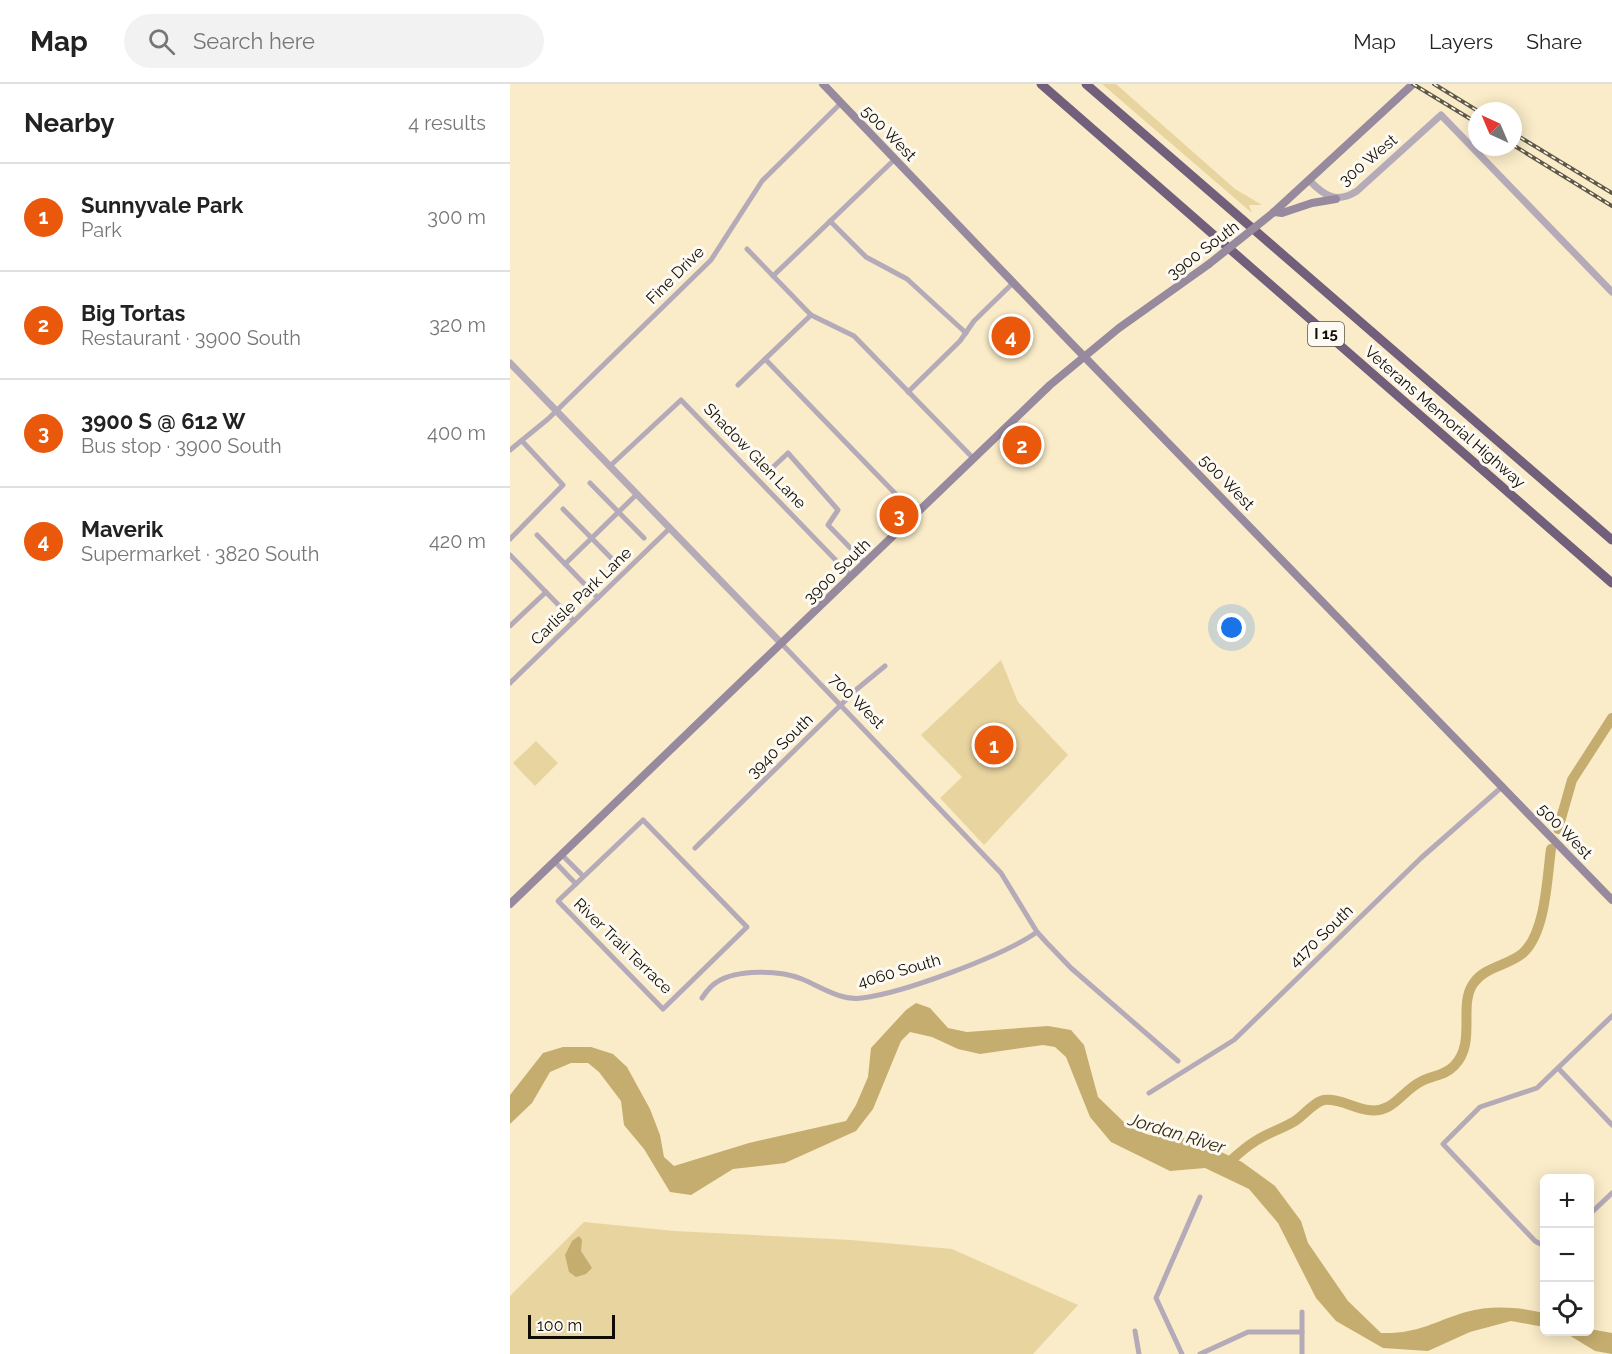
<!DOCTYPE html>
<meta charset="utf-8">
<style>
:root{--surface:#fff;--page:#f2f2f2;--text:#222;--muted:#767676;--line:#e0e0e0;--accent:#ea580c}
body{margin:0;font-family:Raleway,sans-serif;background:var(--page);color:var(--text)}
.controls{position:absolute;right:18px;bottom:18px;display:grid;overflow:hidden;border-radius:9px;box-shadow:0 3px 15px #0003}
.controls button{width:54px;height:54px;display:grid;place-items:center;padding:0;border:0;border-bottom:2px solid var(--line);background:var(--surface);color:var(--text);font:30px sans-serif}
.compass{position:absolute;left:958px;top:18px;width:54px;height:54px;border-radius:50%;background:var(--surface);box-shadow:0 3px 15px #0003;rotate:316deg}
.scale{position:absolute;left:18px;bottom:15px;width:87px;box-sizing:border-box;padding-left:6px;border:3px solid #110c02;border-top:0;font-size:16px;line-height:21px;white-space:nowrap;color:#110c02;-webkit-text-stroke:4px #fdfaf3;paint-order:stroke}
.you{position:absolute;left:722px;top:544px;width:21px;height:21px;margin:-15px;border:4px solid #fff;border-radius:50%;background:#1a73e8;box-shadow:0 0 0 9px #1a73e833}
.badge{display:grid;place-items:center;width:39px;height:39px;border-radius:50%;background:var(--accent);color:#fff;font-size:20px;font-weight:700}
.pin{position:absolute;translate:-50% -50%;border:3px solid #fff;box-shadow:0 2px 6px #0006}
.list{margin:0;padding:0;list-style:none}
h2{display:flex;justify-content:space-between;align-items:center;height:78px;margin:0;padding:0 24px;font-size:26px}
h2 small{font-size:20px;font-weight:400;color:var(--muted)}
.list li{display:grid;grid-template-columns:39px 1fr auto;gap:18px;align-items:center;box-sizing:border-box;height:108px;padding:0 24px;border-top:2px solid var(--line)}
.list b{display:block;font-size:22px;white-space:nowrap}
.list p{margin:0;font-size:20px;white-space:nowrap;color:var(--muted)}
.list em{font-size:20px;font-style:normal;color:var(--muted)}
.icon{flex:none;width:33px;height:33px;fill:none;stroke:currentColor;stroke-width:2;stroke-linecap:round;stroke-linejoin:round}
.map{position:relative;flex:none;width:1102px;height:1270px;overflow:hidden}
header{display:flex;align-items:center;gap:36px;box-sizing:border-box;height:84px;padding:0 30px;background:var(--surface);border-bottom:2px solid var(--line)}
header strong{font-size:28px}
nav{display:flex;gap:33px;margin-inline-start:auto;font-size:21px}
.search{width:420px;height:54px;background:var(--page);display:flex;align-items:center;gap:15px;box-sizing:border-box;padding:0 21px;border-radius:33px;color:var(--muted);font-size:22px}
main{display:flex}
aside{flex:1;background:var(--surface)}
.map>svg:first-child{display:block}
.green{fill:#e8d49f}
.water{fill:#c4ad6e}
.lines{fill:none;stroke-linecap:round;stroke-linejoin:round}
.river{stroke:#c4ad6e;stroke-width:10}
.minor{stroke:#b4aab8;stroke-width:5}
.tertiary{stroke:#b4aab8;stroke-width:7}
.secondary{stroke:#988a9e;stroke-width:8}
.motorway{stroke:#725f7b;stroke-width:9}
.rail-casing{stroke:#615946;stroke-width:4}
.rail{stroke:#fdfaf3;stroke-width:1.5;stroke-dasharray:4.5;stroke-linecap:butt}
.secondary-bridge{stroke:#988a9e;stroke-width:8}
.labels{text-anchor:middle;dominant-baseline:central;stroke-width:6;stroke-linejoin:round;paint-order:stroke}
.shield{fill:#fdfaf3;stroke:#58534a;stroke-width:1.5}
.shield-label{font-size:15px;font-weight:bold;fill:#110c02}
.street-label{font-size:16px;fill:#110c02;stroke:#fdfaf3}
.water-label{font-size:18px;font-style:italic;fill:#33290c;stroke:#fdfaf3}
</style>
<header>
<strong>Map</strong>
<div class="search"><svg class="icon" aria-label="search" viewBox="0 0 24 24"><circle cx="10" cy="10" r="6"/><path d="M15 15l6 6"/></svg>Search here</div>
<nav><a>Map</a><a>Layers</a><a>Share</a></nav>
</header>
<main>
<aside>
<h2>Nearby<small>4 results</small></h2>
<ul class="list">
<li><span class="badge">1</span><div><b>Sunnyvale Park</b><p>Park</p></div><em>300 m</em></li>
<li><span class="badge">2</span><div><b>Big Tortas</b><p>Restaurant · 3900 South</p></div><em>320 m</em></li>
<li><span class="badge">3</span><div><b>3900 S @ 612 W</b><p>Bus stop · 3900 South</p></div><em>400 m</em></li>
<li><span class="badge">4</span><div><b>Maverik</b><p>Supermarket · 3820 South</p></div><em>420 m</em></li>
</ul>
</aside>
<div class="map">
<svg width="1102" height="1270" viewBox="0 0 1102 1270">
<rect width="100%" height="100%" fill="#faecc8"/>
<g class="green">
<path d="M 592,0 L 606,0 L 725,105 L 752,121 L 739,121 L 742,129 Z"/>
<path d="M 491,576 L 508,618 L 558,671 L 474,761 L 430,714 L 452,693 L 411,651 Z"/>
<path d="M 26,657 L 48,679 L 25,702 L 3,679 Z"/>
<path d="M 74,1138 L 164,1147 L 341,1156 L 442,1165 L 568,1221 L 523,1270 L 0,1270 L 0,1212 Z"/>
</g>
<g class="water">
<path d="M 406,919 L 420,924 L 438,944 L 457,948 L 538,942 L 561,946 L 574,961 L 588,1013 L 619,1043 L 639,1051 L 675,1054 L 709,1067 L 732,1078 L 765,1102 L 791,1137 L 798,1159 L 838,1217 L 871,1249 C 909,1250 922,1238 956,1228 C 981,1221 1009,1223 1034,1229 L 1034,1243 L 1001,1237 L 960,1248 L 918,1267 L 873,1264 L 826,1237 L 806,1214 L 768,1139 L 739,1105 L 695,1084 L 660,1087 L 601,1058 L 580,1033 L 556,973 L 545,963 L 533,961 L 470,970 L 448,965 L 422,953 L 400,948 L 391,957 L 363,1025 L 346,1047 L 275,1079 L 223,1085 L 181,1111 L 160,1108 L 134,1065 L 114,1041 L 111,1017 L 89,988 L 78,979 L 61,979 L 40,988 L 22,1019 L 0,1040 L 0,1011 L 33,969 L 53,963 L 81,963 L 103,970 L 117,983 L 140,1025 L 150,1051 L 154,1073 L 164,1082 L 239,1059 L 336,1037 L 346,1021 L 358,993 L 361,964 L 396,926 Z"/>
<path d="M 69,1152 L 72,1156 L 71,1167 L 82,1184 L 76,1190 L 66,1193 L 59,1188 L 55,1171 L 62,1157 Z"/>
<path d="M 1080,1245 L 1102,1249 L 1102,1270 L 1085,1267 L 1054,1248 L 1080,1248 Z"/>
</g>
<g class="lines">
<g class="river">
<path d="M 1048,745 L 1062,696 L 1102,634"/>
<path d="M 716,1081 C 725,1073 734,1064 744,1058 C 757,1049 772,1045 785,1037 C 794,1031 804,1018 814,1016 C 829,1014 843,1024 858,1026 C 884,1030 892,1006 912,997 C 924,991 934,992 944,982 C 967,959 948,922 963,900 C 975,882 998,882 1013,869 C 1036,848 1037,793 1041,765"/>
</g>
<g class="minor">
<path d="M 320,137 L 356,173 L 397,195 L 456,249"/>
<path d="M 237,165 L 301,231 L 344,252 L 463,374"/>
<path d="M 263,192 L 385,75"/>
<path d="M 255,275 L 405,430"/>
<path d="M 228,301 L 301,231"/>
<path d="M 398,308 L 450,257 L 464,237 L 504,198"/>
<path d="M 0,366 L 38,335 L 201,176 L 252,97 L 331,19"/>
<path d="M 100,382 L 171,316 L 341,492"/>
<path d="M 260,386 L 278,369 L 328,426 L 318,441 L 355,479"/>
<path d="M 80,399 L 134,454"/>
<path d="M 53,425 L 107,480"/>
<path d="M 27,451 L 88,514"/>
<path d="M 0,455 L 53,401 L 12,357"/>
<path d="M 0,471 L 64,537"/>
<path d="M 55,480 L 127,410"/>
<path d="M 0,542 L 36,508"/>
<path d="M 271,559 L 491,789 L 527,848 L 537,859 L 561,884 L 668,977"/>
<path d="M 0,599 L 160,444"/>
<path d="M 133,736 L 237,843 L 153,925 L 48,817 Z"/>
<path d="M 185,764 L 347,605 L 375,582"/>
<path d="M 51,770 L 73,792"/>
<path d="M 44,777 L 66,800"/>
<path d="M 192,914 C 196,908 200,902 207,898 C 227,885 270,886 292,895 C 311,903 331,917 352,914 C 393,909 493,872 527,848"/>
<path d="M 1048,984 L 1102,1041"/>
<path d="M 639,1009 L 724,956 L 911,774 L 993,702"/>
<path d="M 1080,1130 L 1102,1109"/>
<path d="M 1034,1162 L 1025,1157 L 933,1060 L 970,1023 L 1027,1004 L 1102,932"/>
<path d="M 792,1228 L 792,1270"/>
<path d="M 625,1247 L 629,1270"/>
<path d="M 672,1270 L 646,1214 L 690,1113"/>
<path d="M 690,1270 L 738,1248 L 792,1248"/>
</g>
<g class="tertiary">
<path d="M 799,96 C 814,112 827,120 847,107 L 931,31 L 1102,208"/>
<path d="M 0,279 L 271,559"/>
</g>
<g class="secondary">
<path d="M 313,0 L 561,259 L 1102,816"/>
<path d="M 764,128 L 903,0"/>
<path d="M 764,128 L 772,129 L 802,119 L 826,115"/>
<path d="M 0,820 L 540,301 L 609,244 L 699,180"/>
</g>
<g class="motorway">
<path d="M 531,0 L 1102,499"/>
<path d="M 576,0 L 1102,456"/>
</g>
<defs>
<g id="rail">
<path d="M 903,0 L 967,39"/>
<path d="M 924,0 L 968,27"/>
<path d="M 1003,49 L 1102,109"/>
<path d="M 1003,61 L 1102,122"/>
</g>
</defs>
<use href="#rail" class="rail-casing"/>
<use href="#rail" class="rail"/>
<path class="secondary-bridge" d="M 699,180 L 764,128"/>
</g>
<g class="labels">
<rect class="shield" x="798" y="238" width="36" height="24" rx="4.5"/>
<g class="shield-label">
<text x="816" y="250">I 15</text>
</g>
<g class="street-label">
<text transform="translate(379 49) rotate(46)">500 West</text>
<text transform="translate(858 76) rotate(-40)">300 West</text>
<text transform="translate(693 166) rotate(-37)">3900 South</text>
<text transform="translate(165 191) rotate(-45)">Fine Drive</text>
<text transform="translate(935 333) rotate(41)">Veterans Memorial Highway</text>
<text transform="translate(245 372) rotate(46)">Shadow Glen Lane</text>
<text transform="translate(717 398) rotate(46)">500 West</text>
<text transform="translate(327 487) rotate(-44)">3900 South</text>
<text transform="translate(71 512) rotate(-44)">Carlisle Park Lane</text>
<text transform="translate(347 617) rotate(45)">700 West</text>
<text transform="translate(270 662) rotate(-44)">3940 South</text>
<text transform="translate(1055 747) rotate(46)">500 West</text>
<text transform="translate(811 852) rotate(-44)">4170 South</text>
<text transform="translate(113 862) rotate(44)">River Trail Terrace</text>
<text transform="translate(389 887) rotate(-16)">4060 South</text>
</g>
<g class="water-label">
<text transform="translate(667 1049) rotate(17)">Jordan River</text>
</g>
</g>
</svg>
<div class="controls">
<button>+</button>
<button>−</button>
<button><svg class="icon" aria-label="locate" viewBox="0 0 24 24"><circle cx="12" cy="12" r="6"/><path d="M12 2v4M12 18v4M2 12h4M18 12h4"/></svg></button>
</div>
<svg class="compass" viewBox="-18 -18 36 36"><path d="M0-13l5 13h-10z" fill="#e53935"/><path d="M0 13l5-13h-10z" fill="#767676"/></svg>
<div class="scale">100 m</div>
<div class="you"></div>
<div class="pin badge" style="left:484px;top:661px">1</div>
<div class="pin badge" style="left:512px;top:361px">2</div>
<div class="pin badge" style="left:389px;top:431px">3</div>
<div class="pin badge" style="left:501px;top:252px">4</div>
</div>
</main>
